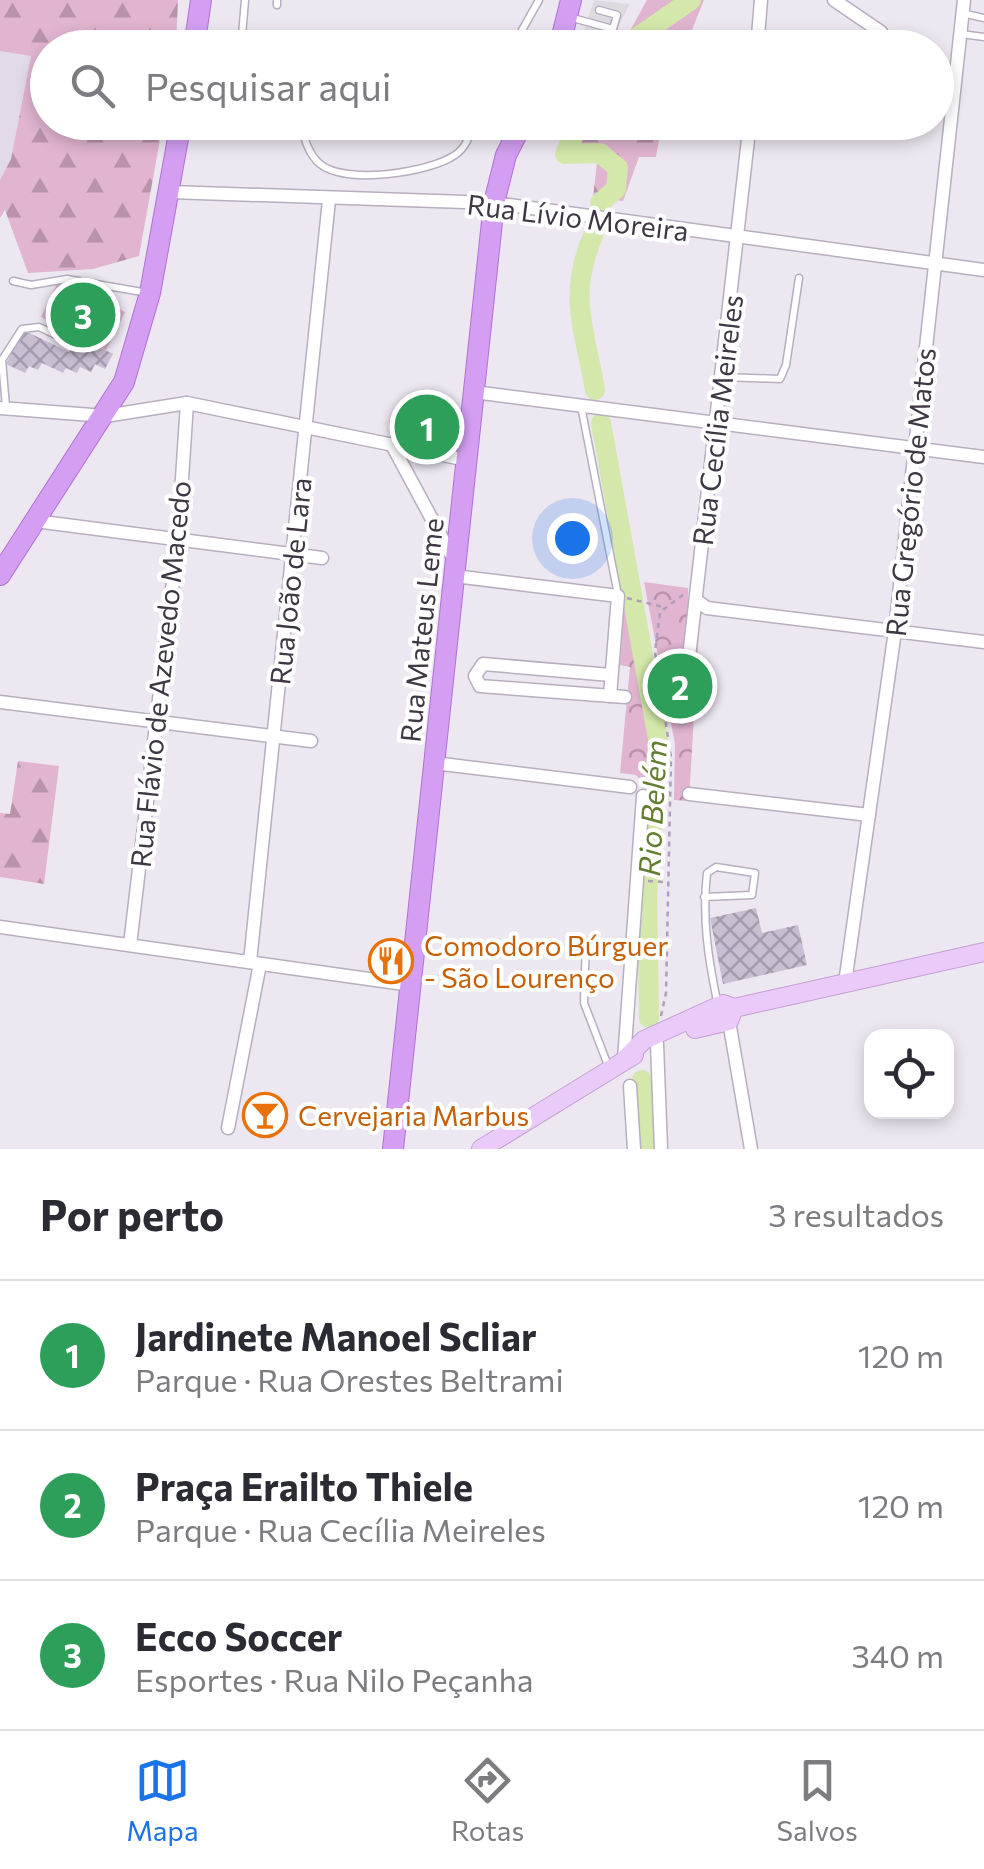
<!DOCTYPE html>
<html lang="pt">
<meta charset="utf-8">
<style>
:root{--surface:#fff;--page:#f7f7f7;--text:#2b2b33;--muted:#7c7c81;--line:#e1e1e2;--accent:#1a73e8}
body{margin:0;font-family:Commissioner,sans-serif;background:var(--page);color:var(--text)}
.controls{position:absolute;right:30px;bottom:30px;display:grid;overflow:hidden;border-radius:20px;box-shadow:0 5px 15px #0003}
.controls button{width:90px;height:90px;display:grid;place-items:center;padding:0;border:0;border-bottom:2px solid var(--line);background:var(--surface);color:var(--text);font:50px sans-serif}
.you{position:absolute;left:572px;top:538px;width:35px;height:35px;margin:-25px;border:8px solid #fff;border-radius:50%;background:#1a73e8;box-shadow:0 0 0 15px #1a73e833}
.badge{display:grid;place-items:center;width:65px;height:65px;border-radius:50%;background:var(--accent);color:#fff;font-size:32px;font-weight:700}
.pin{position:absolute;translate:-50% -50%;border:5px solid #fff;box-shadow:0 2px 10px #0006}
.list{margin:0;padding:0;list-style:none}
h2{display:flex;justify-content:space-between;align-items:center;height:130px;margin:0;padding:0 40px;font-size:42px}
h2 small{font-size:32px;font-weight:400;color:var(--muted)}
.list li{display:grid;grid-template-columns:65px 1fr auto;gap:30px;align-items:center;box-sizing:border-box;height:150px;padding:0 40px;border-top:2px solid var(--line)}
.list b{display:block;font-size:38px;white-space:nowrap}
.list p{margin:0;font-size:32px;white-space:nowrap;color:var(--muted)}
.list em{font-size:32px;font-style:normal;color:var(--muted)}
.icon{flex:none;width:55px;height:55px;fill:none;stroke:currentColor;stroke-width:2;stroke-linecap:round;stroke-linejoin:round}
.map{position:relative;flex:none;width:984px;height:1149px;overflow:hidden}
.search{position:absolute;background:var(--surface);box-shadow:0 5px 15px #0003;left:30px;right:30px;top:30px;height:110px;display:flex;align-items:center;gap:25px;box-sizing:border-box;padding:0 35px;border-radius:55px;color:var(--muted);font-size:38px}
.sheet{height:580px;background:var(--surface)}
nav{display:flex;justify-content:space-around;align-items:center;box-sizing:border-box;height:140px;border-top:2px solid var(--line);background:var(--surface);font-size:28px;color:var(--muted)}
nav a{display:grid;justify-items:center;gap:5px}
nav .on{color:var(--accent)}
.map>svg:first-child{display:block}
.residential{fill:#e3dae9}
.grass{fill:#e1b4d0}
.forest{fill:url(#forest-firs)}
.park{fill:url(#park-crowns)}
.parking{fill:#dedbe0}
.lines{fill:none;stroke-linecap:round;stroke-linejoin:round}
.river{stroke:#d3e8aa;stroke-width:20}
.building{fill:url(#building-cross-hatch)}
.lane-casing{stroke:#b7aebf;stroke-width:9}
.street-casing{stroke:#b7aebf;stroke-width:15}
.secondary-casing{stroke:#c2a0d2;stroke-width:20}
.primary-casing{stroke:#b071d6;stroke-width:22}
.path{stroke:#af9dbc;stroke-width:2.5;stroke-dasharray:5 5;stroke-linecap:butt}
.lane{stroke:#fff;stroke-width:6}
.street{stroke:#fff;stroke-width:12}
.secondary{stroke:#eacaf8;stroke-width:18}
.primary{stroke:#d49ff3;stroke-width:20}
.labels{text-anchor:middle;dominant-baseline:central;stroke-width:8;stroke-linejoin:round;paint-order:stroke}
.street-label{font-size:28px;fill:#3e3744;stroke:#fff}
.food-label{font-size:28px;fill:#c56008;stroke:#fff;text-anchor:start}
.water-label{font-size:30px;font-style:italic;fill:#647e31;stroke:#fff}
</style>
<div class="map">
<svg width="984" height="1149" viewBox="0 0 984 1149">
<defs>
<pattern id="forest-firs" width="22" height="20" patternUnits="userSpaceOnUse" patternTransform="scale(2.5)"><rect width="22" height="20" fill="#e1b4d0"/><path d="M5 1l3.5 6h-7zM16 11l3.5 6h-7z" fill="#b893aa"/></pattern>
<pattern id="park-crowns" width="20" height="18" patternUnits="userSpaceOnUse" patternTransform="scale(2.5)"><rect width="20" height="18" fill="#e1b4d0"/><path d="M2 6a3 3 0 1 1 6 0M12 15a3 3 0 1 1 6 0" fill="none" stroke="#b893aa"/></pattern>
<pattern id="building-cross-hatch" width="8" height="8" patternUnits="userSpaceOnUse" patternTransform="scale(2.5)"><rect width="8" height="8" fill="#c8bed2"/><path d="M0 0l8 8M0 8l8-8" fill="none" stroke="#a49bac"/></pattern>
</defs>
<rect width="100%" height="100%" fill="#ede7f1"/>
<path class="residential" d="M 0,51 L 31,56 L 11,159 L 0,180 Z"/>
<path class="grass" d="M 59,280 L 125,312 L 106,350 L 41,317 Z"/>
<g class="forest">
<path d="M 0,0 L 178,0 L 176,47 L 48,48 L 48,122 L 163,123 L 139,256 L 93,269 L 28,273 L 5,210 L 0,218 L 0,180 L 11,159 L 31,56 L 0,51 Z"/>
<path d="M 647,0 L 704,0 L 685,47 L 621,47 Z"/>
<path d="M 579,123 L 662,123 L 656,157 L 639,157 L 623,201 L 593,197 L 597,163 L 559,157 Z"/>
<path d="M 18,761 L 59,766 L 44,884 L 0,877 L 0,813 L 10,814 Z"/>
</g>
<g class="park">
<path d="M 406,415 L 449,419 L 447,444 L 404,436 Z"/>
<path d="M 644,582 L 688,588 L 688,608 L 700,612 L 689,801 L 674,800 L 675,744 Z"/>
<path d="M 625,591 L 648,722 L 653,794 L 636,775 L 620,773 L 630,667 L 620,665 Z"/>
</g>
<path class="parking" d="M 594,0 L 630,4 L 607,47 L 578,48 Z"/>
<g class="lines">
<g class="river">
<path d="M 622,48 L 691,0"/>
<path d="M 580,122 L 565,154 L 600,153 L 618,168 L 616,189 L 600,203"/>
<path d="M 593,236 C 567,296 585,330 595,390"/>
<path d="M 601,423 L 658,739 L 647,896 L 649,1018"/>
<path d="M 642,1080 L 646,1149"/>
</g>
</g>
<g class="building">
<path d="M 23,330 L 69,352 L 77,336 L 113,354 L 105,369 L 95,364 L 91,372 L 80,367 L 77,373 L 66,368 L 63,373 L 42,363 L 38,370 L 29,366 L 25,373 L 6,364 Z"/>
<path d="M 756,908 L 762,933 L 798,925 L 807,965 L 723,984 L 710,918 Z"/>
</g>
<g class="lines">
<defs>
<g id="lane">
<path d="M 277,0 L 277,5"/>
<path d="M 599,10 L 617,15 L 613,29"/>
<path d="M 962,13 L 984,18"/>
<path d="M 569,17 L 613,29 L 601,48"/>
<path d="M 961,34 L 984,37"/>
<path d="M 241,48 L 245,0"/>
<path d="M 512,48 L 539,0"/>
<path d="M 300,122 C 304,137 308,154 320,164 C 345,185 429,173 455,155 C 466,148 470,135 474,122"/>
<path d="M 13,281 L 31,285 L 67,279 L 148,293"/>
<path d="M 723,377 L 780,379 L 786,365 L 799,278"/>
<path d="M 581,406 L 618,595"/>
<path d="M 6,407 L 2,360 L 22,329 L 39,327 L 73,343"/>
<path d="M 704,897 L 752,895 L 755,873 L 716,867 L 707,873 C 702,918 708,957 717,1001"/>
<path d="M 586,941 L 584,1003 L 609,1068"/>
</g>
<g id="street">
<path d="M 834,0 L 881,32"/>
<path d="M 757,48 L 761,0"/>
<path d="M 170,192 L 494,203 L 984,270"/>
<path d="M 474,392 L 984,457"/>
<path d="M 0,408 L 105,416 L 187,403 L 467,460"/>
<path d="M 392,445 L 455,562"/>
<path d="M 35,521 L 322,558"/>
<path d="M 454,576 L 618,596 L 610,696"/>
<path d="M 697,601 L 707,608 L 984,642"/>
<path d="M 611,675 L 483,664 L 475,676 L 480,686 L 625,697"/>
<path d="M 0,702 L 311,741"/>
<path d="M 682,718 L 750,122"/>
<path d="M 434,763 L 630,787"/>
<path d="M 689,794 L 869,815"/>
<path d="M 0,927 L 411,985"/>
<path d="M 130,945 L 178,539 L 187,403"/>
<path d="M 250,962 L 329,200"/>
<path d="M 845,983 L 895,631 L 964,0"/>
<path d="M 729,1021 L 751,1149"/>
<path d="M 657,1044 L 661,1149"/>
<path d="M 624,1060 L 643,796"/>
<path d="M 630,1086 L 634,1149"/>
<path d="M 228,1128 L 260,964"/>
</g>
<g id="secondary">
<path d="M 695,1029 L 729,1021 L 734,1008"/>
<path d="M 624,1060 L 644,1040 L 723,1004 L 734,1008 L 984,952"/>
<path d="M 481,1149 L 634,1055"/>
</g>
<g id="primary">
<path d="M 194,48 L 201,0"/>
<path d="M 559,48 L 571,0"/>
<path d="M 0,575 L 124,382 L 150,293 L 181,122"/>
<path d="M 393,1149 L 494,203 L 506,155 L 523,122"/>
</g>
</defs>
<use href="#lane" class="lane-casing"/>
<use href="#street" class="street-casing"/>
<use href="#secondary" class="secondary-casing"/>
<use href="#primary" class="primary-casing"/>
<g class="path">
<path d="M 627,598 L 663,607"/>
<path d="M 653,797 L 669,799"/>
<path d="M 648,881 L 665,882"/>
<path d="M 661,1016 L 666,993 L 671,757 L 655,652 L 660,612 L 684,594"/>
</g>
<use href="#lane" class="lane"/>
<use href="#street" class="street"/>
<use href="#secondary" class="secondary"/>
<use href="#primary" class="primary"/>
</g>
<defs>
<symbol id="restaurant-ring" viewBox="-11 -11 22 22"><circle r="9.5" fill="#fff" stroke="#e8710a" stroke-width="1.5"/><path d="M-5-6h1v4h1v-4h1v4h1v-4h1v5L-1.5 .5V6h-2V.5L-5-1ZM5-6V6H3V1.5H1.5Q1.5-4 5-6Z" fill="#e8710a"/></symbol>
<symbol id="bar-ring" viewBox="-11 -11 22 22"><circle r="9.5" fill="#fff" stroke="#e8710a" stroke-width="1.5"/><path d="M-6-5H6L.8 .8V4.5H3.5V6h-7V4.5H-.8V.8Z" fill="#e8710a"/></symbol>
</defs>
<g fill-rule="evenodd">
<use href="#restaurant-ring" x="366" y="936" width="50" height="50"/>
<use href="#bar-ring" x="240" y="1090" width="50" height="50"/>
</g>
<g class="labels">
<g class="street-label">
<text transform="translate(578 217) rotate(7)">Rua Lívio Moreira</text>
<text transform="translate(717 420) rotate(-83)">Rua Cecília Meireles</text>
<text transform="translate(910 492) rotate(-84)">Rua Gregório de Matos</text>
<text transform="translate(290 581) rotate(-84)">Rua João de Lara</text>
<text transform="translate(421 630) rotate(-84)">Rua Mateus Leme</text>
<text transform="translate(160 674) rotate(-84)">Rua Flávio de Azevedo Macedo</text>
</g>
<g class="food-label">
<text x="424" y="945">Comodoro Búrguer<tspan x="424" dy="32">- São Lourenço</tspan></text>
<text x="298" y="1115">Cervejaria Marbus</text>
</g>
<g class="water-label">
<text transform="translate(651 808) rotate(-87)">Rio Belém</text>
</g>
</g>
</svg>
<div class="controls">
<button><svg class="icon" aria-label="locate" viewBox="0 0 24 24"><circle cx="12" cy="12" r="6"/><path d="M12 2v4M12 18v4M2 12h4M18 12h4"/></svg></button>
</div>
<div class="you"></div>
<div class="pin badge" style="left:427px;top:427px;background:#2e9e5b">1</div>
<div class="pin badge" style="left:680px;top:686px;background:#2e9e5b">2</div>
<div class="pin badge" style="left:83px;top:315px;background:#2e9e5b">3</div>
<div class="search"><svg class="icon" aria-label="search" viewBox="0 0 24 24"><circle cx="10" cy="10" r="6"/><path d="M15 15l6 6"/></svg>Pesquisar aqui</div>
</div>
<section class="sheet">
<h2>Por perto<small>3 resultados</small></h2>
<ul class="list">
<li><span class="badge" style="background:#2e9e5b">1</span><div><b>Jardinete Manoel Scliar</b><p>Parque · Rua Orestes Beltrami</p></div><em>120 m</em></li>
<li><span class="badge" style="background:#2e9e5b">2</span><div><b>Praça Erailto Thiele</b><p>Parque · Rua Cecília Meireles</p></div><em>120 m</em></li>
<li><span class="badge" style="background:#2e9e5b">3</span><div><b>Ecco Soccer</b><p>Esportes · Rua Nilo Peçanha</p></div><em>340 m</em></li>
</ul>
</section>
<nav>
<a class="on"><svg class="icon" aria-label="map" viewBox="0 0 24 24"><path d="M3 6l6-2 6 2 6-2v14l-6 2-6-2-6 2zM9 4v14M15 6v14"/></svg>Mapa</a>
<a><svg class="icon" aria-label="directions" viewBox="0 0 24 24"><path d="M12 3l9 9-9 9-9-9zM9 14v-3h6M13 9l2 2-2 2"/></svg>Rotas</a>
<a><svg class="icon" aria-label="saved" viewBox="0 0 24 24"><path d="M7 4h10v16l-5-4-5 4z"/></svg>Salvos</a>
</nav>
